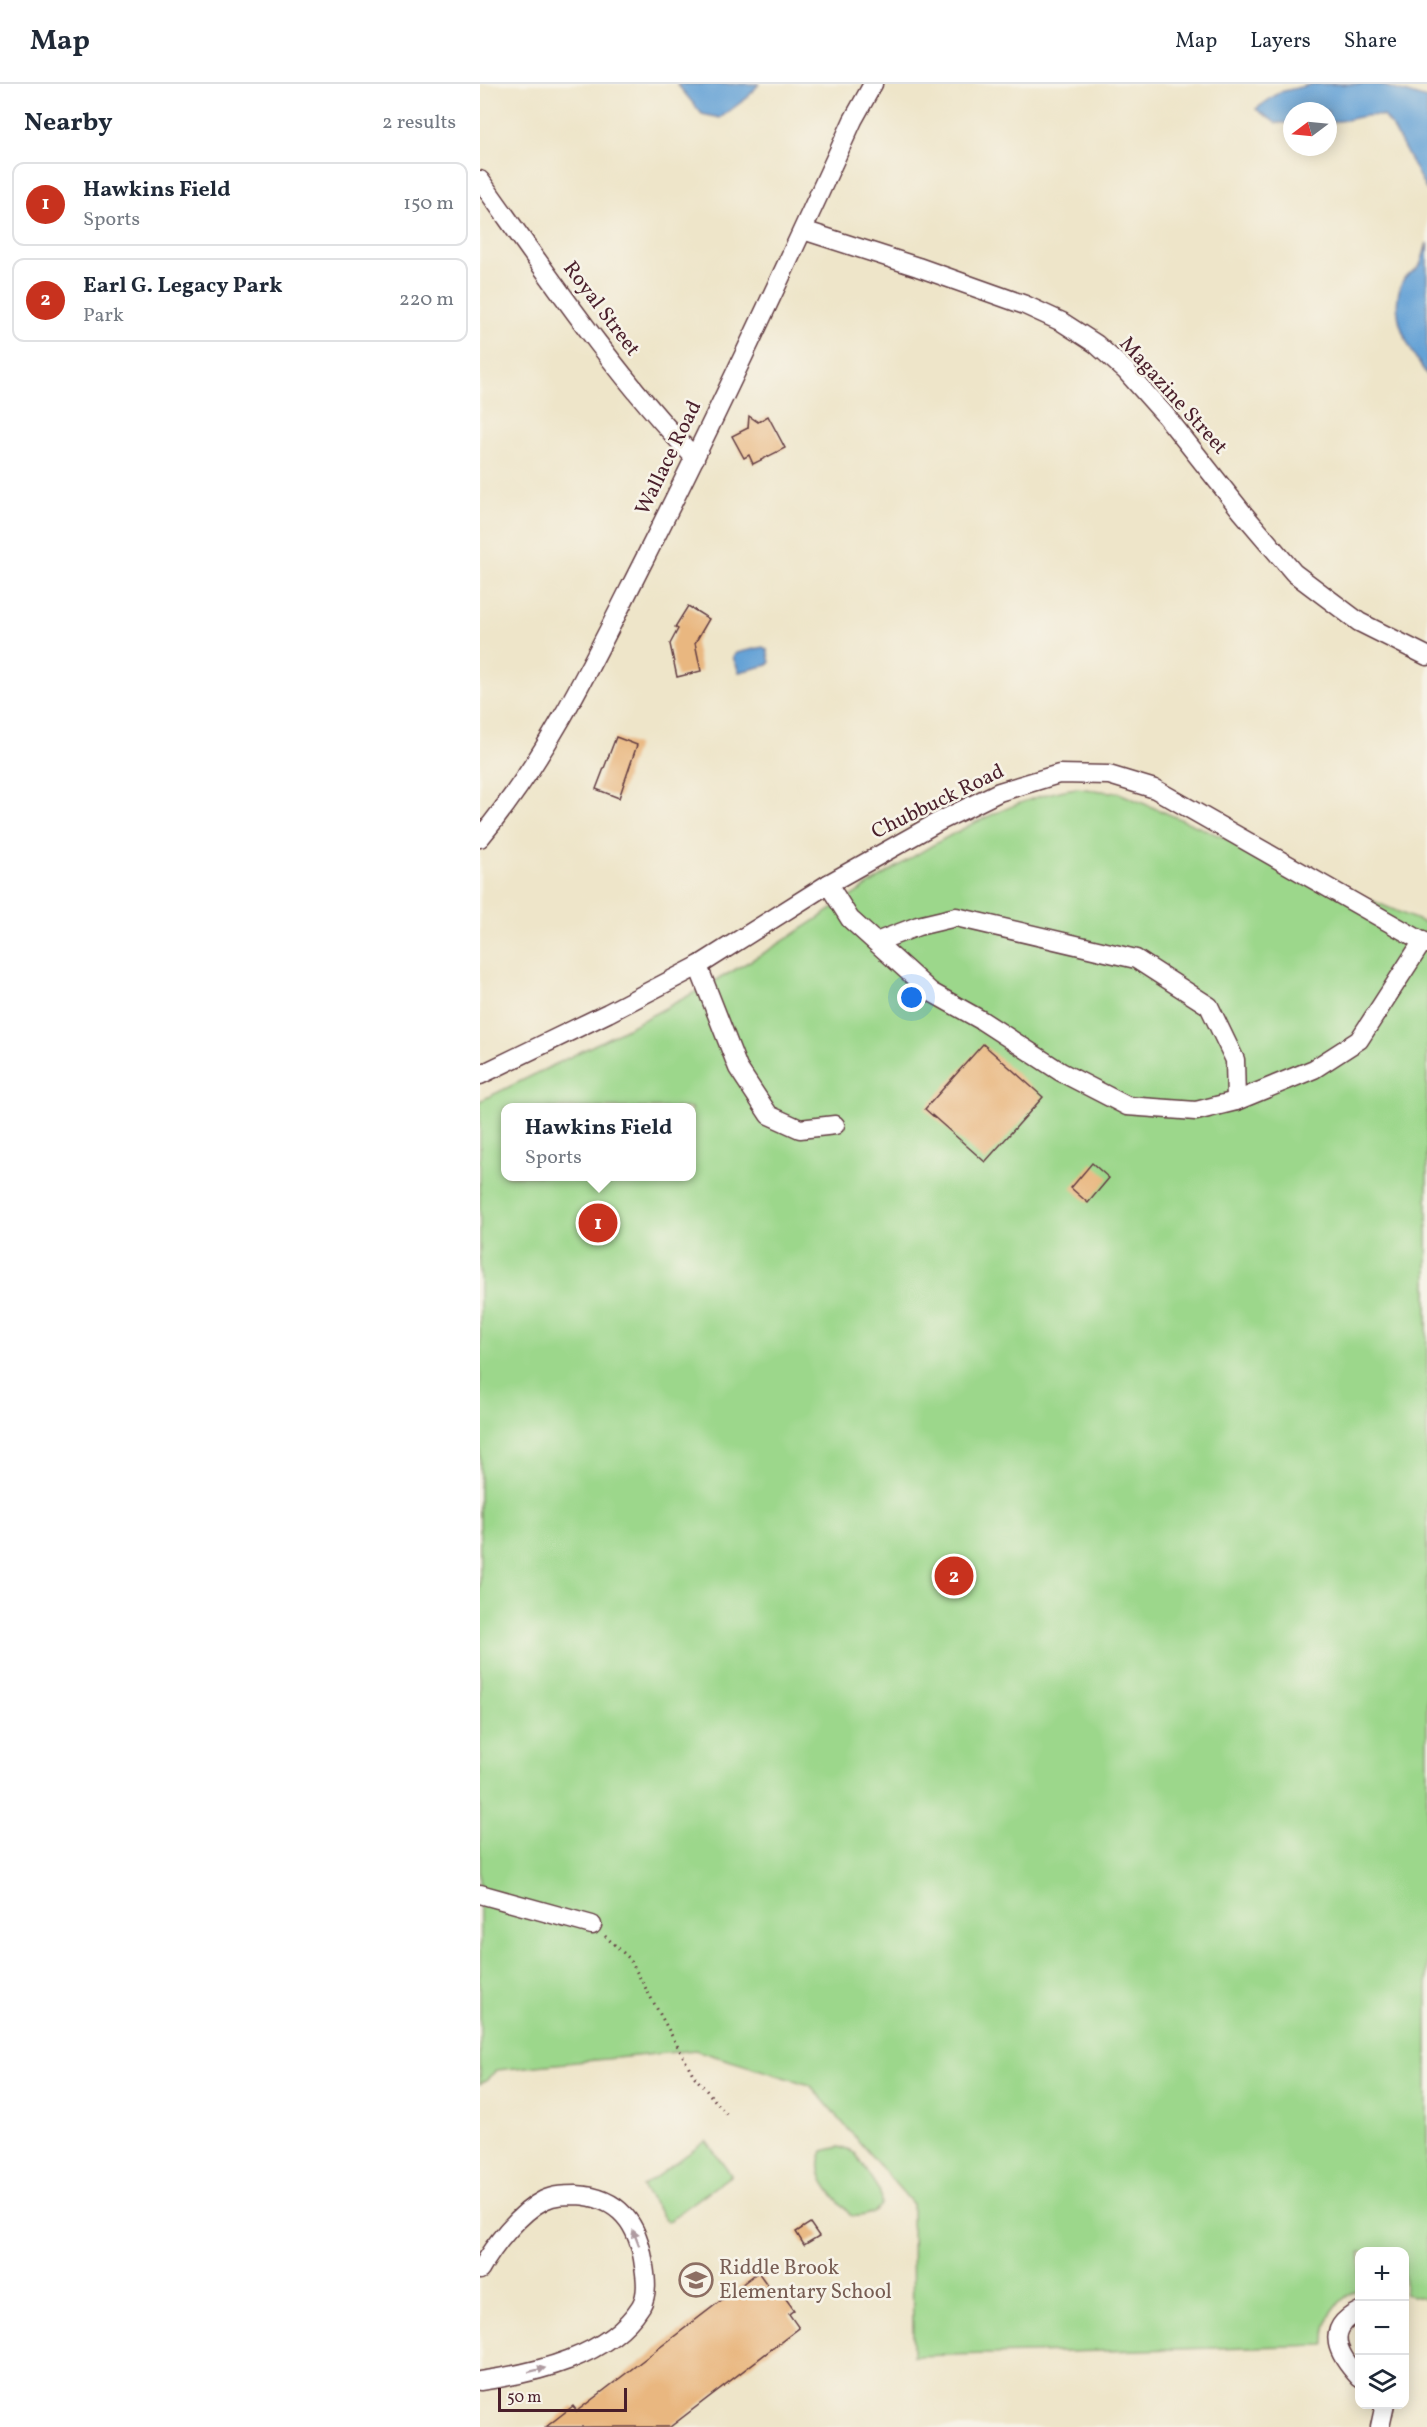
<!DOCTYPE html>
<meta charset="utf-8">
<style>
:root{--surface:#fff;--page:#f2f2f3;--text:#1f2937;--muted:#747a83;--line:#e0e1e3;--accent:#c8321e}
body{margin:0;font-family:Vollkorn,serif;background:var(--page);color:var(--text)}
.controls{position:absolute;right:18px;bottom:18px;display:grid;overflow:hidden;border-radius:12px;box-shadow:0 3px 15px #0003}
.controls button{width:54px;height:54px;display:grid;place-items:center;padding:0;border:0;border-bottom:2px solid var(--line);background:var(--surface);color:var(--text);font:30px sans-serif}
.compass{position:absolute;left:803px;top:18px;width:54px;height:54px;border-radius:50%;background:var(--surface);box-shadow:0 3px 15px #0003;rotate:254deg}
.scale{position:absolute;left:18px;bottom:15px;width:129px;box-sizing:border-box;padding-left:6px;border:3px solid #4a1f2b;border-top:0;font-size:16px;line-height:21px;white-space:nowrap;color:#4a1f2b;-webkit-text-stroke:4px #f7f3e8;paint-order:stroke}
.you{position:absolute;left:432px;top:914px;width:21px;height:21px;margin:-15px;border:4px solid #fff;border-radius:50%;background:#1a73e8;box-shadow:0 0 0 9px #1a73e833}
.badge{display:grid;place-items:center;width:39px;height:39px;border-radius:50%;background:var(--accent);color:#fff;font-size:20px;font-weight:700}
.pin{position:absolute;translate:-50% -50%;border:3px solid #fff;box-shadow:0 2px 6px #0006}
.popup{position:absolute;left:21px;top:1019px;width:195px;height:78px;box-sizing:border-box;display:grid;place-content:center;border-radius:12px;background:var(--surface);filter:drop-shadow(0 2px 4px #0005);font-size:20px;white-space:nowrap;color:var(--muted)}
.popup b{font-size:22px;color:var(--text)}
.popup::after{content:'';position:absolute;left:50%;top:100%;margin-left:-12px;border:12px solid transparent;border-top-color:var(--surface)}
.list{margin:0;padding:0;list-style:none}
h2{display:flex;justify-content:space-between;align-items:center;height:78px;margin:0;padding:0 24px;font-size:26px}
h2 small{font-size:20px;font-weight:400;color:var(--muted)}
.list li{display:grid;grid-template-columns:39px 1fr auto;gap:18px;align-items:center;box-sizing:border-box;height:84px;margin:0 12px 12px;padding:0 12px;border:2px solid var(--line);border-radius:12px}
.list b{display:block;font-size:22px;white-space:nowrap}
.list p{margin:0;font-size:20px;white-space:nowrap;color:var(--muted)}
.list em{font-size:20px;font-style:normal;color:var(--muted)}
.icon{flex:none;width:33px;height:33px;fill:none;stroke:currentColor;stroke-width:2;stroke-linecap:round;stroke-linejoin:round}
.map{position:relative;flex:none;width:947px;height:2343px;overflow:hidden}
header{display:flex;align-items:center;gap:36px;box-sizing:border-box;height:84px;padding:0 30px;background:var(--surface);border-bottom:2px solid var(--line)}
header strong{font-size:28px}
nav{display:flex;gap:33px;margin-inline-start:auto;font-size:21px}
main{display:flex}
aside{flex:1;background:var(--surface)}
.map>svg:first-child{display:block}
.green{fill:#9cd78b;stroke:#737b5b;stroke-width:1.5;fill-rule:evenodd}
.water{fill:#65a2d6;stroke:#586080;stroke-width:1.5}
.building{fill:#e9b780}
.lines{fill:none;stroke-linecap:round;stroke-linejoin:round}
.minor-casing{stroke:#633d43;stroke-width:21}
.path{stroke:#633d43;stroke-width:3;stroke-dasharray:1.5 4.5;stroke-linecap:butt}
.minor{stroke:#fff;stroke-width:18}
.oneway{fill:#ae9aa0}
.labels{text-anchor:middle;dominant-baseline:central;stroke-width:5;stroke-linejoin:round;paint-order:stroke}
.street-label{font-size:21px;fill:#4a1f2b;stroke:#f7f3e8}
.education-label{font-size:21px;fill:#785e54;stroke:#f7f3e8;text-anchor:start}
</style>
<header>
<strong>Map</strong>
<nav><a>Map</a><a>Layers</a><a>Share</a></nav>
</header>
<main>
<aside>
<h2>Nearby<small>2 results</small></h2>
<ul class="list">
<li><span class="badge">1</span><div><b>Hawkins Field</b><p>Sports</p></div><em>150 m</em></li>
<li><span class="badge">2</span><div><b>Earl G. Legacy Park</b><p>Park</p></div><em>220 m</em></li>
</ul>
</aside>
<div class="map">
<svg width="947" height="2343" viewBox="0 0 947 2343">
<rect width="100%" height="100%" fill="#f7f3e8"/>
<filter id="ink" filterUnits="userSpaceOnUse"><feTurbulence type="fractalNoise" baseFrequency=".0167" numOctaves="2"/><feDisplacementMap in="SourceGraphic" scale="12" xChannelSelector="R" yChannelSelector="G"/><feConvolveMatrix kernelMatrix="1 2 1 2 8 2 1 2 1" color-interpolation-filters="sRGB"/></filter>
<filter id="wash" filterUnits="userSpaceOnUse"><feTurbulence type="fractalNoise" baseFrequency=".008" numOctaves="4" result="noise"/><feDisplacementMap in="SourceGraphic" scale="24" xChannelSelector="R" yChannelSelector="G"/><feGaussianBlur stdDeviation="1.35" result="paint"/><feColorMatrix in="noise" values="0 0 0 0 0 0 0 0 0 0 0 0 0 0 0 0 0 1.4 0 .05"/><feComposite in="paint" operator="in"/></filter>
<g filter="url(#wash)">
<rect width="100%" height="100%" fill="#eee5c9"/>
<g class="green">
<path d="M 597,704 L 639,709 L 947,840 L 947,2216 L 925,2210 L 924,2168 L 880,2168 L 879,2205 C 855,2217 844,2233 845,2261 L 433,2272 L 432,2119 L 330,2001 L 215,1966 L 17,1986 L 0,2001 L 0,1017 C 95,971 191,924 282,870 C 357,825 426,770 507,733 C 536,720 565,708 597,704 ZM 25,1024 L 211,1024 L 211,1092 L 25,1092 Z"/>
<path d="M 226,2057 L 251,2091 L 187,2138 L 162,2103 Z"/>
<path d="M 359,2063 L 375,2069 L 400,2108 L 401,2121 C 392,2130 384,2133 371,2132 C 356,2113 330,2093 343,2067 Z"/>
</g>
<g class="water">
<path d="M 197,0 L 279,0 L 268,13 L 240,34 L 222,30 Z"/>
<path d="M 833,0 L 898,0 L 947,15 L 947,107 L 913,44 L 903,32 C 881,29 870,38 848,38 L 848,27 L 812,27 L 812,39 L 796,39 L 776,25 L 800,8 Z"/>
<path d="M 947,159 L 947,291 C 928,264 907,229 923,196 C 926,189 936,188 940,181 C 943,175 945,165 947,159 Z"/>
<path d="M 283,563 L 287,566 L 290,578 L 288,581 L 259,588 L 253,573 L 256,569 Z"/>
</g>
<g id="blocks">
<g class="building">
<path d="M 269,332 L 278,338 L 288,332 L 305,364 L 273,380 L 269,371 L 264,374 L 252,352 L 268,344 Z"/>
<path d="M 208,522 L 229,535 L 215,559 L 221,587 L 197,593 L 190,560 L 198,545 L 195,543 Z"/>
<path d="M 136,653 L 157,661 L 139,714 L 116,705 Z"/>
<path d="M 503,960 L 563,1013 L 505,1078 L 445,1025 Z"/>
<path d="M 612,1079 L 629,1094 L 608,1119 L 591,1104 Z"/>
<path d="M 330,2139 L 339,2152 L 324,2161 L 316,2148 Z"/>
<path d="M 278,2188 L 296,2213 L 301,2208 L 314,2226 L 309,2230 L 319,2244 L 190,2343 L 66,2343 L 93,2322 L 97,2327 Z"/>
</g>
</g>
</g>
<g filter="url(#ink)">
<use href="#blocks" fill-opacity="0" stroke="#633d43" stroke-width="1.5"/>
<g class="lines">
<defs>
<g id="minor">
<path d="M 0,96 C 68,191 134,289 215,374"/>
<path d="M 323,146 L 438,183 L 545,221 L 582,238 L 616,260 L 646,287 L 686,332 L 762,428 L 814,489 L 879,538 L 947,572"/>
<path d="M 0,754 C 70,670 116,571 165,474 C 238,329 306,183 373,36 L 393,0"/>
<path d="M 348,800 L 370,835 L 451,908 L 501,936 L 581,988 L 647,1022 L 716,1027 L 756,1017 L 834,985 L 879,956 L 943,857"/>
<path d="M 396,858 L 438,842 L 476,833 L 656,875 L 729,922 L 755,976 L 756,1017"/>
<path d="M 218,882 L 258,984 L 289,1031 L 320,1045 L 355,1041"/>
<path d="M 0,991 L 128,929 L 218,882 L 348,800 L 458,738 L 519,708 L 579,690 L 629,691 L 675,705 L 947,860"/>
<path d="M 0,1810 L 112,1841"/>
<path d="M 0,2186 C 13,2162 40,2128 64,2116 C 74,2111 85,2111 96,2111 C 139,2113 159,2140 164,2182 C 166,2195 168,2210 161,2222 C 129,2273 55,2289 0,2297"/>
<path d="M 880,2227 C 842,2245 859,2272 880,2294"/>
<path d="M 900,2343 L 905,2320"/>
</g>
</defs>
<use href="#minor" class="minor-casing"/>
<path class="path" d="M 125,1852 L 149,1874 L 214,1992 L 249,2033"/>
<use href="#minor" class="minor"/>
</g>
<defs><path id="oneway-solid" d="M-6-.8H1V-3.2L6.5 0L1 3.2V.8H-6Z" transform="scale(1.5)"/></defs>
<g class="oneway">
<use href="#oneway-solid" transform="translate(156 2154) rotate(-111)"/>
<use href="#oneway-solid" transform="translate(57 2286) rotate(-14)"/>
</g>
</g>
<defs>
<symbol id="school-ring" viewBox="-11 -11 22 22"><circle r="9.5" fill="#f7f3e8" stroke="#8d6e63" stroke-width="1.5"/><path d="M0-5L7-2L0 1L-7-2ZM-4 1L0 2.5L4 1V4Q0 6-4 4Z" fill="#8d6e63"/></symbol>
</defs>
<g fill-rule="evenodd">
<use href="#school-ring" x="197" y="2177" width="38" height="38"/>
</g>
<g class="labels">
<g class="street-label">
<text transform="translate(121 225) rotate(53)">Royal Street</text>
<text transform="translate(693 312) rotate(48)">Magazine Street</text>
<text transform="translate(189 374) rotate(-64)">Wallace Road</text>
<text transform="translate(458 718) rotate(-26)">Chubbuck Road</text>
</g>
<g class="education-label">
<text x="239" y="2184">Riddle Brook<tspan x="239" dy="24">Elementary School</tspan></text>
</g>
</g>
</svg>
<div class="controls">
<button>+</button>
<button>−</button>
<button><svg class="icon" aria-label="layers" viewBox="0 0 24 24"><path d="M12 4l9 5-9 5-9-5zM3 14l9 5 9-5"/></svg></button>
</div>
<svg class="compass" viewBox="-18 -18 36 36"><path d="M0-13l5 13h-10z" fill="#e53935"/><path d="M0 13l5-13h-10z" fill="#747a83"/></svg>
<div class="scale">50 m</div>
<div class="you"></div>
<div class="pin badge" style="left:118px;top:1139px">1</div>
<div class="popup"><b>Hawkins Field</b>Sports</div>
<div class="pin badge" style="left:474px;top:1492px">2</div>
</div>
</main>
